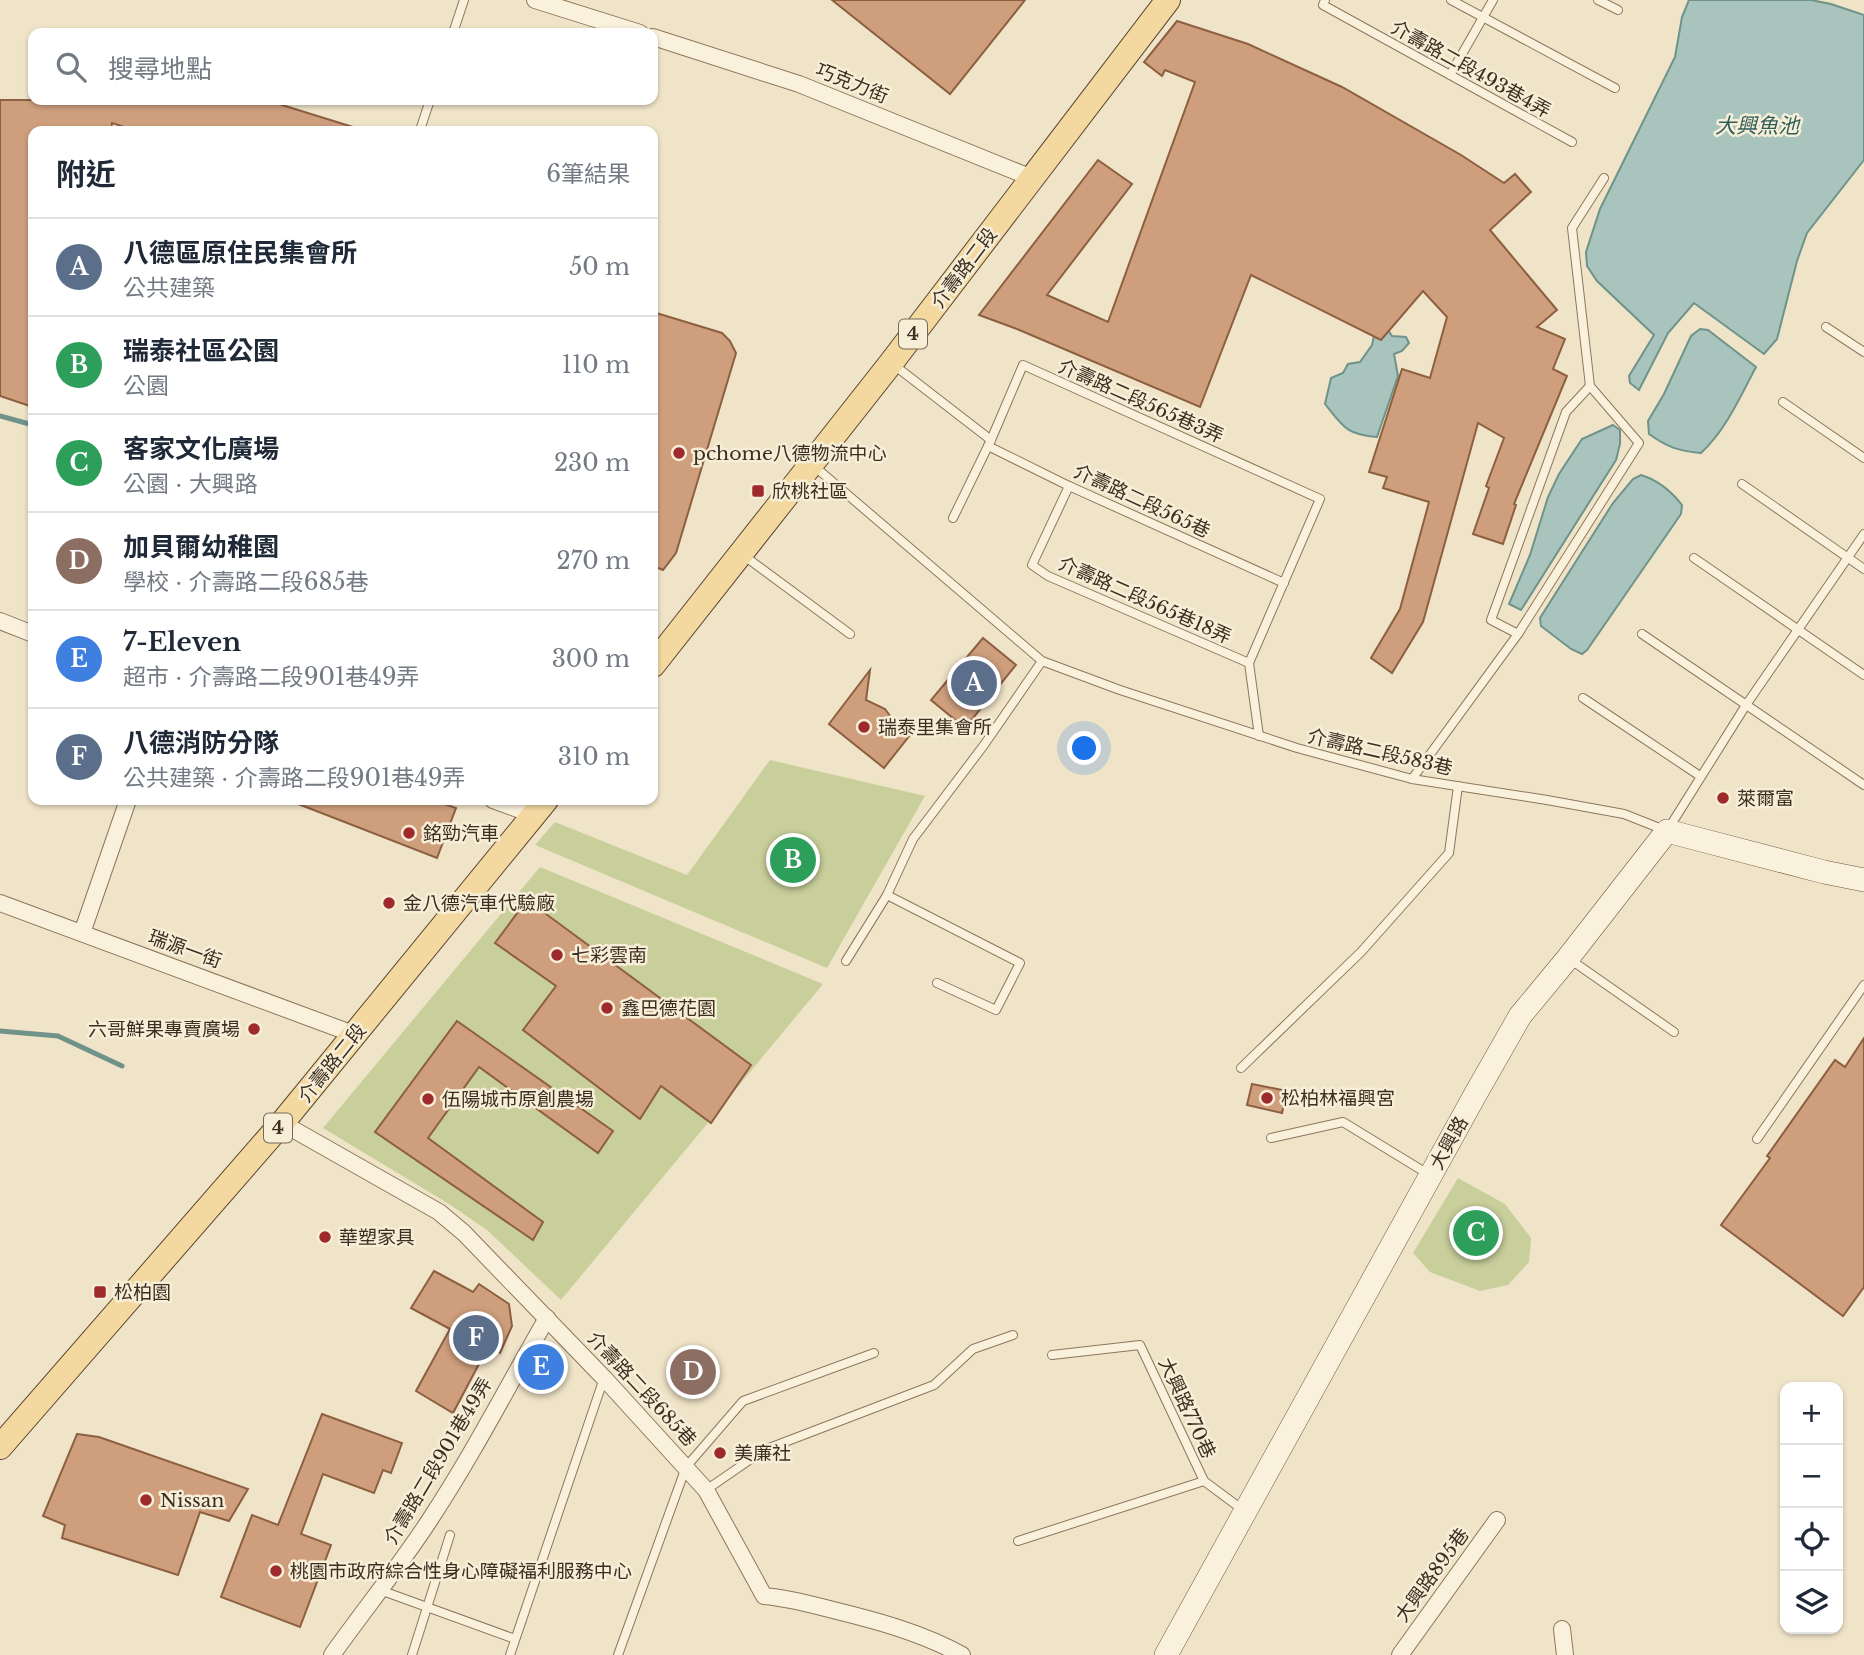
<!DOCTYPE html>
<html lang="zh-TW">
<meta charset="utf-8">
<style>
:root{--surface:#fff;--page:#f2f2f3;--text:#1f2937;--muted:#747a83;--line:#e0e1e3;--accent:#9e2a2b}
body{margin:0;font-family:"Libre Baskerville","Noto Sans TC",serif;background:var(--page);color:var(--text)}
.controls{position:absolute;right:21px;bottom:21px;display:grid;overflow:hidden;border-radius:14px;box-shadow:0 2px 5px #0004}
.controls button{width:63px;height:63px;display:grid;place-items:center;padding:0;border:0;border-bottom:2px solid var(--line);background:var(--surface);color:var(--text);font:35px sans-serif}
.you{position:absolute;left:1085px;top:749px;width:24px;height:24px;margin:-18px;border:5px solid #fff;border-radius:50%;background:#1a73e8;box-shadow:0 0 0 10px #1a73e833}
.badge{display:grid;place-items:center;width:46px;height:46px;border-radius:50%;background:var(--accent);color:#fff;font-size:23px;font-weight:700}
.pin{position:absolute;translate:-50% -50%;border:4px solid #fff;box-shadow:0 2px 7px #0006}
.list{margin:0;padding:0;list-style:none}
h2{display:flex;justify-content:space-between;align-items:center;height:91px;margin:0;padding:0 28px;font-size:30px}
h2 small{font-size:23px;font-weight:400;color:var(--muted)}
.list li{display:grid;grid-template-columns:46px 1fr auto;gap:21px;align-items:center;box-sizing:border-box;height:98px;padding:0 28px;border-top:2px solid var(--line)}
.list b{display:block;font-size:26px;white-space:nowrap}
.list p{margin:0;font-size:23px;white-space:nowrap;color:var(--muted)}
.list em{font-size:23px;font-style:normal;color:var(--muted)}
.icon{flex:none;width:38px;height:38px;fill:none;stroke:currentColor;stroke-width:2;stroke-linecap:round;stroke-linejoin:round}
.map{position:relative;flex:none;width:1864px;height:1655px;overflow:hidden}
.search{position:absolute;background:var(--surface);box-shadow:0 2px 5px #0004;left:28px;top:28px;width:630px;height:77px;display:flex;align-items:center;gap:18px;box-sizing:border-box;padding:0 24px;border-radius:14px;color:var(--muted);font-size:26px}
.panel{position:absolute;background:var(--surface);box-shadow:0 2px 5px #0004;left:28px;top:126px;width:630px;height:679px;border-radius:14px}
.map>svg:first-child{display:block}
.green{fill:#c9cf9b}
.water{fill:#a9c4bc;stroke:#6f938a;stroke-width:2}
.lines{fill:none;stroke-linecap:round;stroke-linejoin:round}
.stream{stroke:#6f938a;stroke-width:5}
.building{fill:#cf9f7d;stroke:#8d5f41;stroke-width:2}
.lane-casing{stroke:#8d765c;stroke-width:10}
.street-casing{stroke:#8d765c;stroke-width:18}
.secondary-casing{stroke:#6f573f;stroke-width:24}
.primary-casing{stroke:#5b4430;stroke-width:26}
.lane{stroke:#faf1dc;stroke-width:8}
.street{stroke:#faf1dc;stroke-width:16}
.secondary{stroke:#faf1dc;stroke-width:23}
.primary{stroke:#f3d9a0;stroke-width:24}
.poi-dot{fill:#9e2a2b;stroke:#f7eed8;stroke-width:2.5}
.labels{text-anchor:middle;dominant-baseline:central;stroke-width:5;stroke-linejoin:round;paint-order:stroke}
.shield{fill:#f7eed8;stroke:#756857;stroke-width:2}
.shield-label{font-size:18px;font-weight:bold;fill:#3d2e20}
.street-label{font-size:19px;fill:#3d2e20;stroke:#f7eed8}
.poi-label{font-size:19px;fill:#3d2e20;stroke:#f7eed8;text-anchor:start}
.water-label{font-size:21px;font-style:italic;fill:#2f5d5a;stroke:#f7eed8}
</style>
<div class="map">
<svg width="1864" height="1655" viewBox="0 0 1864 1655">
<rect width="100%" height="100%" fill="#f0e4c8"/>
<g class="green">
<path d="M 770,760 L 925,796 L 827,968 L 535,845 L 555,822 L 687,875 Z"/>
<path d="M 540,867 L 823,984 L 561,1300 L 487,1230 L 449,1204 L 323,1128 Z"/>
<path d="M 1458,1178 L 1505,1204 L 1531,1238 L 1529,1262 L 1508,1285 L 1480,1291 L 1430,1272 L 1413,1253 Z"/>
</g>
<g class="water">
<path d="M 1689,0 L 1811,0 L 1831,4 L 1864,15 L 1864,160 L 1807,233 L 1797,261 L 1777,339 L 1764,354 L 1694,303 L 1668,333 L 1639,390 L 1630,383 L 1629,376 L 1654,335 L 1597,281 L 1587,266 L 1586,252 L 1600,209 L 1675,57 L 1682,17 Z"/>
<path d="M 1700,329 L 1708,330 L 1756,367 C 1740,397 1726,430 1701,453 C 1678,451 1667,447 1649,434 L 1648,421 L 1664,394 L 1691,336 Z"/>
<path d="M 1388,330 L 1392,336 L 1406,337 L 1409,343 L 1402,351 L 1394,354 L 1398,376 L 1377,437 C 1347,435 1343,427 1325,404 L 1331,378 L 1343,373 L 1348,364 L 1360,362 L 1372,345 L 1374,336 Z"/>
<path d="M 1613,425 L 1620,430 L 1620,444 L 1616,460 L 1521,610 L 1509,604 L 1530,555 L 1548,497 L 1559,474 L 1582,439 Z"/>
<path d="M 1641,475 C 1658,480 1671,491 1682,505 L 1681,514 L 1587,650 L 1582,654 L 1571,649 L 1541,626 L 1540,618 L 1613,503 L 1633,479 Z"/>
</g>
<g class="lines">
<g class="stream">
<path d="M 0,416 L 33,425"/>
<path d="M 0,1031 L 58,1036 L 122,1066"/>
</g>
</g>
<g class="building">
<path d="M 832,0 L 1025,0 L 950,94 Z"/>
<path d="M 1177,21 L 1248,44 L 1342,87 L 1461,155 L 1504,183 L 1515,174 L 1531,192 L 1490,230 L 1557,310 L 1537,327 L 1565,339 L 1553,369 L 1567,376 L 1514,504 L 1516,505 L 1503,544 L 1473,534 L 1489,488 L 1486,486 L 1504,438 L 1478,423 L 1423,622 L 1392,673 L 1371,658 L 1400,609 L 1429,502 L 1383,488 L 1387,477 L 1369,472 L 1402,369 L 1430,378 L 1447,317 L 1423,291 L 1381,340 L 1251,275 L 1200,407 L 1017,329 L 979,315 L 1098,160 L 1132,184 L 1047,295 L 1108,322 L 1195,82 L 1165,70 L 1162,76 L 1144,62 Z"/>
<path d="M 0,100 L 266,100 L 356,128 L 355,131 L 137,131 L 112,123 L 111,131 L 33,131 L 33,407 L 0,396 Z"/>
<path d="M 653,312 L 722,333 L 730,341 L 736,353 L 676,553 L 663,570 L 653,566 Z"/>
<path d="M 983,638 L 1016,665 L 965,728 L 931,700 Z"/>
<path d="M 870,670 L 866,700 L 885,709 L 896,724 L 921,721 L 884,768 L 829,724 Z"/>
<path d="M 288,800 L 433,800 L 456,808 L 437,858 Z"/>
<path d="M 527,900 L 751,1065 L 711,1123 L 661,1086 L 640,1119 L 523,1030 L 556,986 L 495,943 Z"/>
<path d="M 457,1021 L 613,1131 L 598,1153 L 479,1067 L 428,1138 L 543,1222 L 533,1240 L 375,1132 Z"/>
<path d="M 1864,1038 L 1864,1287 L 1843,1316 L 1721,1225 L 1770,1158 L 1767,1156 L 1835,1060 L 1845,1067 Z"/>
<path d="M 1252,1084 L 1287,1091 L 1282,1113 L 1247,1105 Z"/>
<path d="M 434,1271 L 473,1292 L 479,1284 L 509,1304 L 512,1326 L 500,1353 L 488,1347 L 453,1413 L 416,1391 L 450,1329 L 411,1308 Z"/>
<path d="M 322,1414 L 402,1443 L 391,1473 L 383,1470 L 374,1493 L 323,1474 L 301,1534 L 331,1545 L 300,1627 L 221,1597 L 252,1515 L 278,1525 Z"/>
<path d="M 77,1434 L 99,1437 L 248,1489 L 229,1521 L 200,1512 L 178,1575 L 62,1538 L 65,1525 L 43,1516 Z"/>
</g>
<g class="lines">
<defs>
<g id="lane">
<path d="M 1325,0 L 1323,5 L 1572,142"/>
<path d="M 1451,0 L 1615,88"/>
<path d="M 1598,0 L 1618,10"/>
<path d="M 453,33 L 464,0"/>
<path d="M 1450,75 L 1493,0"/>
<path d="M 421,127 L 430,100"/>
<path d="M 1826,327 L 1864,352"/>
<path d="M 894,365 L 991,440"/>
<path d="M 1783,402 L 1864,458"/>
<path d="M 988,446 L 1069,486 L 1284,583"/>
<path d="M 814,466 L 1042,661 L 1120,690 L 1297,748 L 1412,779 L 1547,800 L 1624,814 L 1667,831 L 1746,705 L 1864,534"/>
<path d="M 1742,484 L 1864,569"/>
<path d="M 1069,486 L 1032,565 L 1048,576 L 1249,663"/>
<path d="M 953,518 L 991,440 L 1023,365 L 1320,499 L 1249,663"/>
<path d="M 743,555 L 850,634"/>
<path d="M 1694,558 L 1864,675"/>
<path d="M 1518,634 L 1491,620 L 1566,412 L 1590,386"/>
<path d="M 1642,634 L 1864,785"/>
<path d="M 1249,663 L 1259,736"/>
<path d="M 1583,698 L 1700,776"/>
<path d="M 1412,779 L 1518,634 L 1639,443 L 1590,386 L 1572,228 L 1604,178"/>
<path d="M 887,895 L 1020,963 L 996,1010 L 937,983"/>
<path d="M 1571,960 L 1674,1032"/>
<path d="M 846,961 L 887,895 L 913,839 L 984,745 L 1042,661"/>
<path d="M 1241,1068 L 1361,952 L 1449,853 L 1458,786"/>
<path d="M 1271,1138 L 1343,1122 L 1428,1174"/>
<path d="M 1757,1139 L 1864,985"/>
<path d="M 1052,1355 L 1140,1345 L 1204,1481 L 1243,1510"/>
<path d="M 706,1490 L 764,1450 L 934,1385 L 973,1349 L 1013,1335"/>
<path d="M 1018,1541 L 1204,1481"/>
<path d="M 380,1590 L 515,1639"/>
<path d="M 412,1655 L 450,1535"/>
<path d="M 510,1655 L 604,1378"/>
<path d="M 618,1655 L 686,1467 L 743,1401 L 874,1353"/>
</g>
<g id="street">
<path d="M 535,0 L 640,33"/>
<path d="M 653,37 L 799,84 L 1032,178"/>
<path d="M 0,621 L 33,634"/>
<path d="M 493,800 L 534,815"/>
<path d="M 0,903 L 356,1035"/>
<path d="M 82,933 L 128,800"/>
<path d="M 282,1123 L 439,1212 L 464,1233 L 604,1378 L 706,1490 L 764,1596 C 788,1598 810,1604 833,1610 C 878,1621 922,1633 962,1655"/>
<path d="M 1562,1629 L 1565,1655"/>
<path d="M 332,1655 C 364,1610 399,1567 429,1521 C 472,1456 508,1386 547,1318"/>
<path d="M 1400,1655 L 1497,1520"/>
</g>
<path id="secondary" d="M 1166,1655 L 1475,1095 L 1520,1016 L 1568,958 L 1667,831 L 1824,872 L 1864,880"/>
<g id="primary">
<path d="M 653,665 L 891,363 L 1168,0"/>
<path d="M 0,1447 L 282,1123 L 546,800"/>
</g>
</defs>
<use href="#lane" class="lane-casing"/>
<use href="#street" class="street-casing"/>
<use href="#secondary" class="secondary-casing"/>
<use href="#primary" class="primary-casing"/>
<use href="#lane" class="lane"/>
<use href="#street" class="street"/>
<use href="#secondary" class="secondary"/>
<use href="#primary" class="primary"/>
</g>
<g class="poi-dot">
<circle cx="679" cy="453" r="7"/>
<rect x="751" y="484" width="14" height="14" rx="3.5"/>
<circle cx="864" cy="727" r="7"/>
<circle cx="1723" cy="798" r="7"/>
<circle cx="409" cy="833" r="7"/>
<circle cx="389" cy="903" r="7"/>
<circle cx="557" cy="955" r="7"/>
<circle cx="607" cy="1008" r="7"/>
<circle cx="254" cy="1029" r="7"/>
<circle cx="1267" cy="1098" r="7"/>
<circle cx="428" cy="1099" r="7"/>
<circle cx="325" cy="1237" r="7"/>
<rect x="93" y="1285" width="14" height="14" rx="3.5"/>
<circle cx="720" cy="1453" r="7"/>
<circle cx="146" cy="1500" r="7"/>
<circle cx="276" cy="1571" r="7"/>
</g>
<g class="labels">
<g class="shield">
<rect x="899" y="319.5" width="28" height="29" rx="5"/>
<rect x="264" y="1113.5" width="28" height="29" rx="5"/>
</g>
<g class="shield-label">
<text x="913" y="334">4</text>
<text x="278" y="1128">4</text>
</g>
<g class="street-label">
<text transform="translate(1471 69) rotate(29)">介壽路二段493巷4弄</text>
<text transform="translate(852 83) rotate(22)">巧克力街</text>
<text transform="translate(964 268) rotate(-53)">介壽路二段</text>
<text transform="translate(1141 401) rotate(24)">介壽路二段565巷3弄</text>
<text transform="translate(1142 501) rotate(25)">介壽路二段565巷</text>
<text transform="translate(1145 600) rotate(24)">介壽路二段565巷18弄</text>
<text transform="translate(1380 752) rotate(13)">介壽路二段583巷</text>
<text transform="translate(185 949) rotate(20)">瑞源一街</text>
<text transform="translate(332 1063) rotate(-51)">介壽路二段</text>
<text transform="translate(1449 1143) rotate(-61)">大興路</text>
<text transform="translate(642 1389) rotate(47)">介壽路二段685巷</text>
<text transform="translate(1187 1408) rotate(65)">大興路770巷</text>
<text transform="translate(438 1461) rotate(-59)">介壽路二段901巷49弄</text>
<text transform="translate(1432 1575) rotate(-54)">大興路895巷</text>
</g>
<g class="poi-label">
<text x="693" y="453">pchome八德物流中心</text>
<text x="772" y="491">欣桃社區</text>
<text x="878" y="727">瑞泰里集會所</text>
<text x="1737" y="798">萊爾富</text>
<text x="423" y="833">銘勁汽車</text>
<text x="403" y="903">金八德汽車代驗廠</text>
<text x="571" y="955">七彩雲南</text>
<text x="621" y="1008">鑫巴德花園</text>
<text x="240" y="1029" text-anchor="end">六哥鮮果專賣廣場</text>
<text x="1281" y="1098">松柏林福興宮</text>
<text x="442" y="1099">伍陽城市原創農場</text>
<text x="339" y="1237">華塑家具</text>
<text x="114" y="1292">松柏園</text>
<text x="734" y="1453">美廉社</text>
<text x="160" y="1500">Nissan</text>
<text x="290" y="1571">桃園市政府綜合性身心障礙福利服務中心</text>
</g>
<g class="water-label">
<text x="1757" y="126">大興魚池</text>
</g>
</g>
</svg>
<div class="controls">
<button>+</button>
<button>−</button>
<button><svg class="icon" aria-label="locate" viewBox="0 0 24 24"><circle cx="12" cy="12" r="6"/><path d="M12 2v4M12 18v4M2 12h4M18 12h4"/></svg></button>
<button><svg class="icon" aria-label="layers" viewBox="0 0 24 24"><path d="M12 4l9 5-9 5-9-5zM3 14l9 5 9-5"/></svg></button>
</div>
<div class="you"></div>
<div class="pin badge" style="left:974px;top:683px;background:#5c6f8a">A</div>
<div class="pin badge" style="left:793px;top:860px;background:#2e9e5b">B</div>
<div class="pin badge" style="left:1476px;top:1233px;background:#2e9e5b">C</div>
<div class="pin badge" style="left:693px;top:1372px;background:#8d6e63">D</div>
<div class="pin badge" style="left:541px;top:1367px;background:#3f7fe0">E</div>
<div class="pin badge" style="left:476px;top:1338px;background:#5c6f8a">F</div>
<div class="search"><svg class="icon" aria-label="search" viewBox="0 0 24 24"><circle cx="10" cy="10" r="6"/><path d="M15 15l6 6"/></svg>搜尋地點</div>
<section class="panel">
<h2>附近<small>6筆結果</small></h2>
<ul class="list">
<li><span class="badge" style="background:#5c6f8a">A</span><div><b>八德區原住民集會所</b><p>公共建築</p></div><em>50 m</em></li>
<li><span class="badge" style="background:#2e9e5b">B</span><div><b>瑞泰社區公園</b><p>公園</p></div><em>110 m</em></li>
<li><span class="badge" style="background:#2e9e5b">C</span><div><b>客家文化廣場</b><p>公園 · 大興路</p></div><em>230 m</em></li>
<li><span class="badge" style="background:#8d6e63">D</span><div><b>加貝爾幼稚園</b><p>學校 · 介壽路二段685巷</p></div><em>270 m</em></li>
<li><span class="badge" style="background:#3f7fe0">E</span><div><b>7-Eleven</b><p>超市 · 介壽路二段901巷49弄</p></div><em>300 m</em></li>
<li><span class="badge" style="background:#5c6f8a">F</span><div><b>八德消防分隊</b><p>公共建築 · 介壽路二段901巷49弄</p></div><em>310 m</em></li>
</ul>
</section>
</div>
